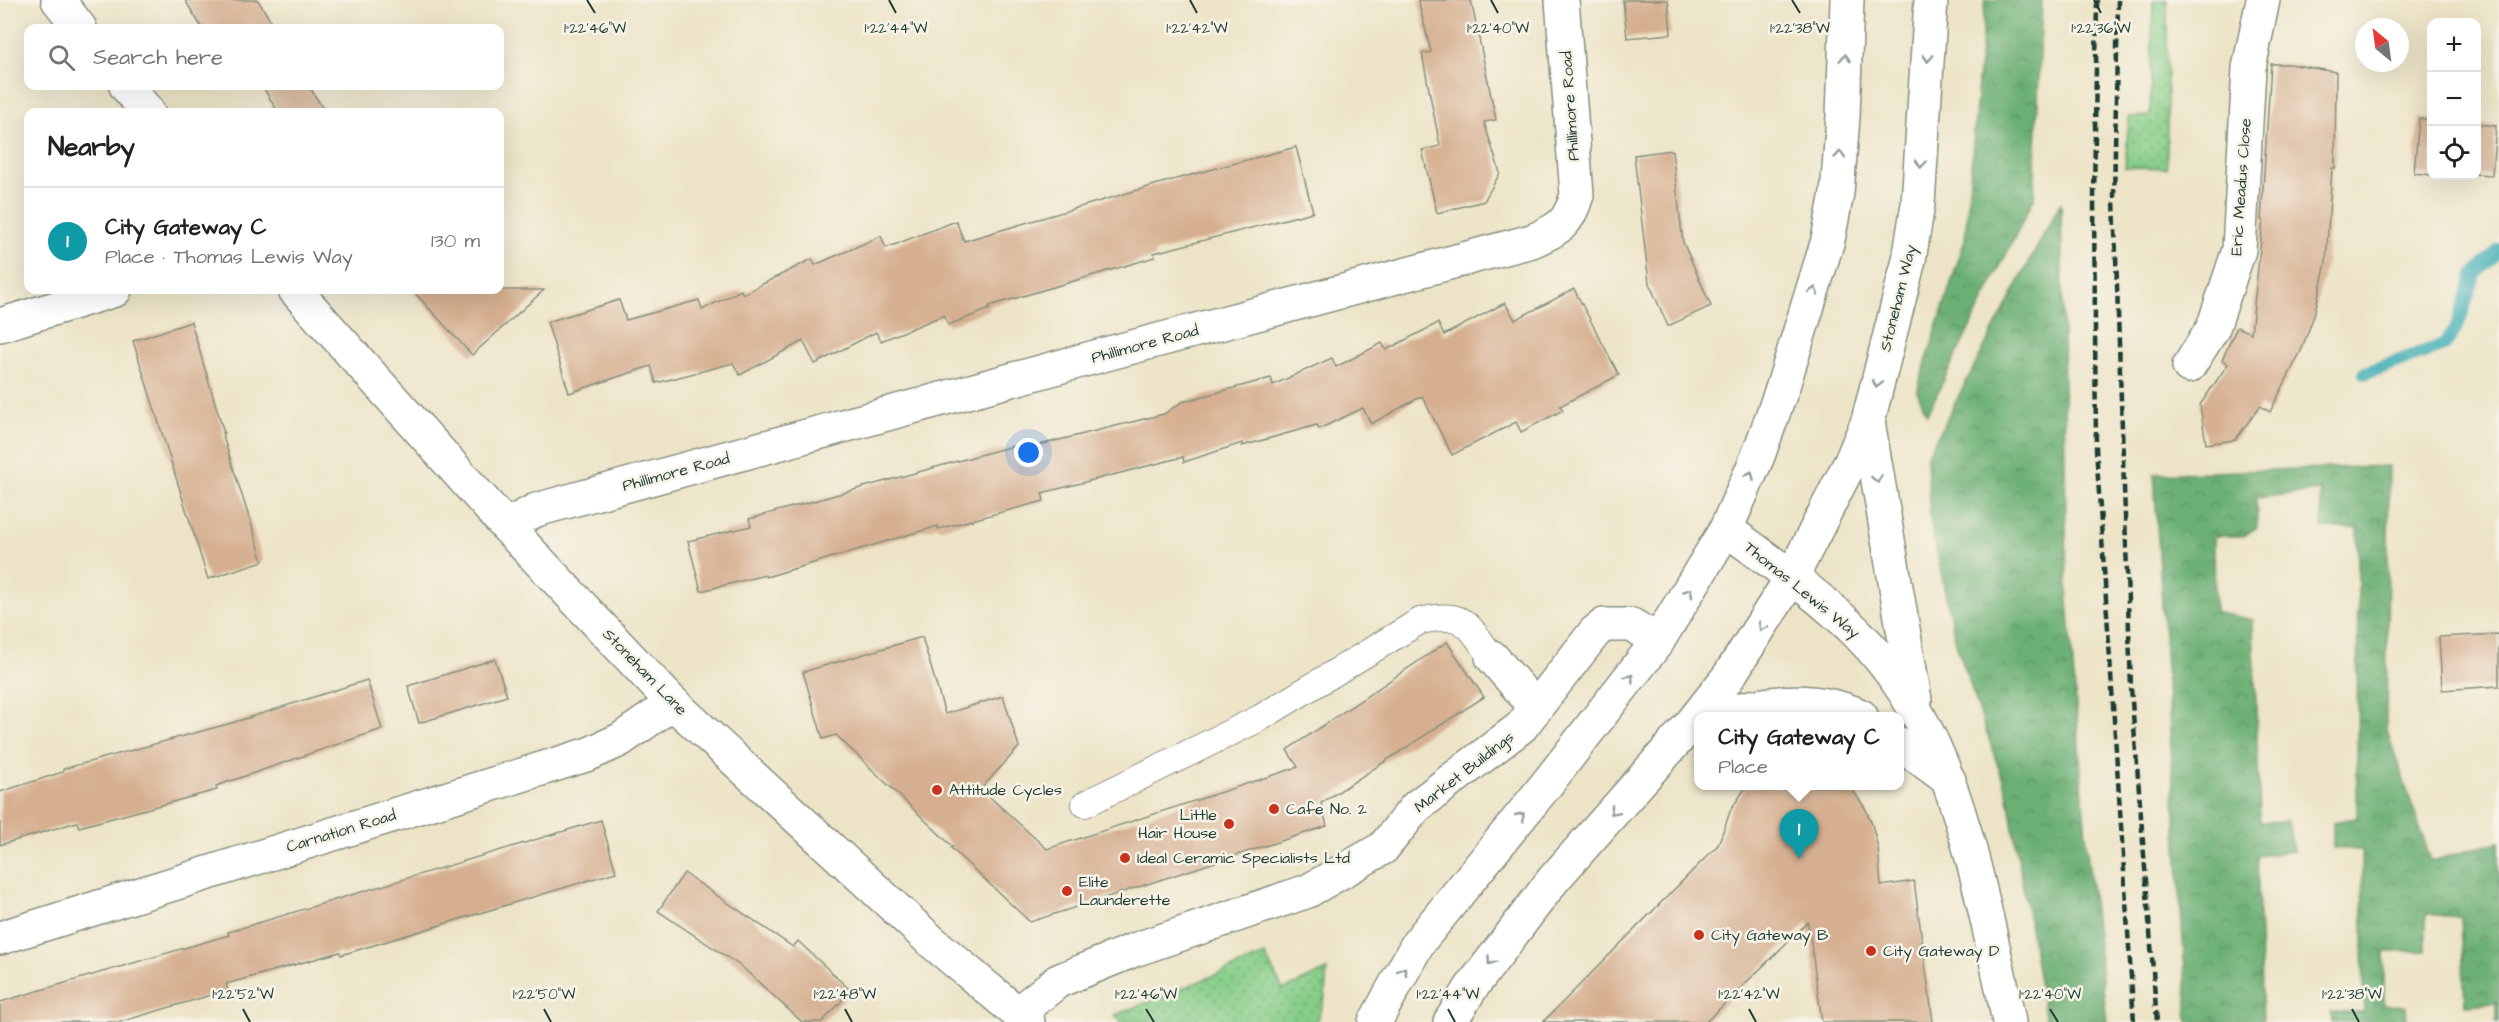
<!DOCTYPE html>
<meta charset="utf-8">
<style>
:root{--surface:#fff;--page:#f2f2f2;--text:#202124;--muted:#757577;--line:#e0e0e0;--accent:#0f766e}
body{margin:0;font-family:"Architects Daughter",sans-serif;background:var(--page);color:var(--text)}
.controls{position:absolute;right:18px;top:18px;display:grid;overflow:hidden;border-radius:12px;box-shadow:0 6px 24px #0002}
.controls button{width:54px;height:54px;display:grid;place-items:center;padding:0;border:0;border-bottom:2px solid var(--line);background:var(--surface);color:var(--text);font:30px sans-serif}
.compass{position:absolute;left:2355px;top:18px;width:54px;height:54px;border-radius:50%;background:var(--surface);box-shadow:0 6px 24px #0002;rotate:331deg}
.you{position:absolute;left:1029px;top:453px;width:21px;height:21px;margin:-15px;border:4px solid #fff;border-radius:50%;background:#1a73e8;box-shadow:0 0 0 9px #1a73e833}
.badge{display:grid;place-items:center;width:39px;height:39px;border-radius:50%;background:var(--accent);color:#fff;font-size:20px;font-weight:700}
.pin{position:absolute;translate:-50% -50px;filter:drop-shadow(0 2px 3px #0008)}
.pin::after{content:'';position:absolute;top:32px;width:21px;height:18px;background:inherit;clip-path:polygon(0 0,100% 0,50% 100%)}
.popup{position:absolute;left:1694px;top:712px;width:210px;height:78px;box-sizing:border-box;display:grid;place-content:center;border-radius:12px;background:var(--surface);filter:drop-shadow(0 2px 4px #0005);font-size:20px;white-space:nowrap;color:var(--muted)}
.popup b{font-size:22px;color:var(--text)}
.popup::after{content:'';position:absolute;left:50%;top:100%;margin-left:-12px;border:12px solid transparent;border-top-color:var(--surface)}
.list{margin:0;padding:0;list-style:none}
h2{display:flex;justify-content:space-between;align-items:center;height:78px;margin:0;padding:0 24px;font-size:26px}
h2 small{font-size:20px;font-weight:400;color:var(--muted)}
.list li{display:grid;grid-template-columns:39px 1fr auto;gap:18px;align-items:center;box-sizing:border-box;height:108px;padding:0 24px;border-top:2px solid var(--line)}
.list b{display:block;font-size:22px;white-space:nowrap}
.list p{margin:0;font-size:20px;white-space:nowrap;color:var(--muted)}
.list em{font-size:20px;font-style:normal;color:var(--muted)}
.icon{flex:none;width:33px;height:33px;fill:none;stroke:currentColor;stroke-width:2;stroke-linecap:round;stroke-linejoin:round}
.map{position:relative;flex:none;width:2499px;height:1022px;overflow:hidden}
.search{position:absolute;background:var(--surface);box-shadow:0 6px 24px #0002;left:24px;top:24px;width:480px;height:66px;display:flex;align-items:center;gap:15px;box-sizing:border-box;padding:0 21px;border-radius:12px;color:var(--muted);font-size:22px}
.panel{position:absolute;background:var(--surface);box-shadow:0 6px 24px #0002;left:24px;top:108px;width:480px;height:186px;border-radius:12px}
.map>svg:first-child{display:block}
.grass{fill:url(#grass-dots);stroke:#52855e;stroke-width:1.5}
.forest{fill:url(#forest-crowns);stroke:#467654;stroke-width:1.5}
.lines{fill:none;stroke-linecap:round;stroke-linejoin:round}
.stream{stroke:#3bacb4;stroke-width:14}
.building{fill:#d5af8f}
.lane-casing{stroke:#86907e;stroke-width:28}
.street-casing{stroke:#86907e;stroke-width:36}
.primary-casing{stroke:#86907e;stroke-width:36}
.lane{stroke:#fff;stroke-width:26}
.street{stroke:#fff;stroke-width:33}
.primary{stroke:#fff;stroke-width:33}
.rail{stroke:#1f3d34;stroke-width:4.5;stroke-dasharray:9 4.5;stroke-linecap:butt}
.oneway{stroke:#8f9e9a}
.ticks{fill:none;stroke:#1f3d34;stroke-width:2}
.poi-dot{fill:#c8321e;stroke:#f7f3e8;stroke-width:2}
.labels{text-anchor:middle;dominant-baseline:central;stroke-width:5;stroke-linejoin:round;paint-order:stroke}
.street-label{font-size:16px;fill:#1f3d34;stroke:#f7f3e8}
.poi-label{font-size:16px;fill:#1f3d34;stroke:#f7f3e8;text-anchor:start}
.ticks-label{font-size:15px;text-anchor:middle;fill:#1f3d34;stroke:#f7f3e8;stroke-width:5;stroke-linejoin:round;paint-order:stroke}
</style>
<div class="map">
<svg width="2499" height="1022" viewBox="0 0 2499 1022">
<defs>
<pattern id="grass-dots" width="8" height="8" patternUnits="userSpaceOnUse" patternTransform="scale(1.5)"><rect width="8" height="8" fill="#86cd88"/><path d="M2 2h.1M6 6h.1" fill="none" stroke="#6da870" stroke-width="1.8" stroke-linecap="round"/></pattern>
<pattern id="forest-crowns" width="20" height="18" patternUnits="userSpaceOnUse" patternTransform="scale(1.5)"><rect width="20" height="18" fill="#6cb074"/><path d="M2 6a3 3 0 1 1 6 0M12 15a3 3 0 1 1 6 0" fill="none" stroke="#589060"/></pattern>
</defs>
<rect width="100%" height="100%" fill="#f7f3e8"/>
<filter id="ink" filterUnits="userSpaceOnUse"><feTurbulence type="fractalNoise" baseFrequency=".0167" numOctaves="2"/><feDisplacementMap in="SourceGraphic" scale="12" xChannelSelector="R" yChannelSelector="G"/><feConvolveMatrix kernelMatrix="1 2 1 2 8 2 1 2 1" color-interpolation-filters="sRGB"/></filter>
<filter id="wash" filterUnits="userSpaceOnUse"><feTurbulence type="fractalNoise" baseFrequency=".008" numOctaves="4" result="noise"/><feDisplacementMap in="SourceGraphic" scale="24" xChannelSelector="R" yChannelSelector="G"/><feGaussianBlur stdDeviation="1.35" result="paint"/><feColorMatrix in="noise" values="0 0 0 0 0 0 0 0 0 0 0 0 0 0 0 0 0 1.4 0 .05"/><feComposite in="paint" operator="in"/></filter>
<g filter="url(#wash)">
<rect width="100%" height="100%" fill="#ede4c7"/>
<g class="grass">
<path d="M 2153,0 L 2167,0 L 2167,168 L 2125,167 L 2129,117 L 2150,116 Z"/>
<path d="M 1265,955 L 1283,990 L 1327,970 L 1325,997 L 1316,1022 L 1121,1022 L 1115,1015 Z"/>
</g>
<g class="forest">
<path d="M 1985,0 L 2042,0 L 2034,198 L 1927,414 L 1917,391 L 1965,239 Z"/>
<path d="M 2061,202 L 2067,587 L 2087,851 L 2107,1022 L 2046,1022 L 2007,792 L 1956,643 L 1930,520 L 1927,456 Z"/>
<path d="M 2389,466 L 2386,728 L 2431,861 L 2499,842 L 2499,1022 L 2496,1022 L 2496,1003 L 2465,1005 L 2461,917 L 2426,914 L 2426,951 L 2384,952 L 2384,1005 L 2406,1007 L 2407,1022 L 2332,1022 L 2331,1012 L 2364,1012 L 2362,850 L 2333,848 L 2333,822 L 2357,818 L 2358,528 L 2322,528 L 2320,491 L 2256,498 L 2257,527 L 2244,536 L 2214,536 L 2215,612 L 2253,620 L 2260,822 L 2288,821 L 2293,851 L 2257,856 L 2263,1022 L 2188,1022 L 2154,474 Z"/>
</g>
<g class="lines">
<path class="stream" d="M 2365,373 L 2444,345 L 2457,327 L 2474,275 L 2499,250"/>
</g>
<g id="blocks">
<g class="building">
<path d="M 185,0 L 258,0 L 275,28 L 202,28 Z"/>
<path d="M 1418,0 L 1471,0 L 1496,120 L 1484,122 L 1500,173 L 1484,201 L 1437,213 L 1422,150 L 1440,146 L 1422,54 L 1431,52 Z"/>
<path d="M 1623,0 L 1668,0 L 1671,34 L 1627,38 Z"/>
<path d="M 2271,64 L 2289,64 L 2336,72 L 2335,168 L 2332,168 L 2326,263 L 2314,315 L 2302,349 L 2270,412 L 2260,406 L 2235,440 L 2206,444 L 2200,405 L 2228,364 L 2222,360 L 2237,327 L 2251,333 L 2263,220 L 2261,220 Z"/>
<path d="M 262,86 L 309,86 L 325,112 L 278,112 Z"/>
<path d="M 2419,118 L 2432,120 L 2432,175 L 2414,173 Z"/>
<path d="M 2476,124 L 2496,126 L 2492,175 L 2476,174 Z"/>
<path d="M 1296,147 L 1313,212 L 1154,253 L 1155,257 L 989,306 L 990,309 L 948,325 L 944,315 L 881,341 L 876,332 L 815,364 L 803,341 L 740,375 L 733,363 L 656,383 L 651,366 L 569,393 L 547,322 L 619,300 L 626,320 L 699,300 L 702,310 L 741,290 L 743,294 L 812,259 L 815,265 L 881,236 L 886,248 L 956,221 L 964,241 L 1172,180 Z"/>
<path d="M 1672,150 L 1683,242 L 1711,306 L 1668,326 L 1649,283 L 1634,155 Z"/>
<path d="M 1574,289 L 1619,375 L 1560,406 L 1563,410 L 1521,432 L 1516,422 L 1452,455 L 1422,396 L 1371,424 L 1363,408 L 1319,429 L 1317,425 L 1242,446 L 1242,443 L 1184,462 L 1183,457 L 1042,493 L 1044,501 L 938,529 L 938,526 L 766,577 L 765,575 L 701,591 L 688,541 L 751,526 L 749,519 L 994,451 L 1030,442 L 1031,447 L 1164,414 L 1182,402 L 1271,378 L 1273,385 L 1332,358 L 1336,367 L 1382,343 L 1386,350 L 1438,323 L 1444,335 L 1505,303 L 1515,320 Z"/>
<path d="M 412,290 L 544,290 L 472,355 Z"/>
<path d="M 191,322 L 224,433 L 222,433 L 263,561 L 208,579 L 133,341 Z"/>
<path d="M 2499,634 L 2499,686 L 2442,690 L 2439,637 Z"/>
<path d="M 922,637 L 945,714 L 1003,696 L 1019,747 L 981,789 L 1047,849 L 1298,767 L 1287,750 L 1447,642 L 1484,697 L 1321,803 L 1327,826 L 1030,922 L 951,848 L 953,847 L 836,735 L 823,739 L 803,672 Z"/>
<path d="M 495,659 L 507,696 L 419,723 L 408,686 Z"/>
<path d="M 367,680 L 382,729 L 216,786 L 217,790 L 79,827 L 77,822 L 0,845 L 0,792 L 63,772 L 63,769 L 235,722 Z"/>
<path d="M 1747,786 L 1850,786 L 1865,808 L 1872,824 L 1878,848 L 1881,886 L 1914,881 L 1933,1022 L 1822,1022 L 1808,922 L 1706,1022 L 1543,1022 L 1718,845 L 1731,809 Z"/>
<path d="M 601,820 L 616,872 L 341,955 L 340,952 L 226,984 L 228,990 L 120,1022 L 0,1022 L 0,1002 L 229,935 L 228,932 Z"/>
<path d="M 684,873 L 793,947 L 798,941 L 851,991 L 822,1022 L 802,1022 L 742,967 L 658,911 Z"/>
</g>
</g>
</g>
<g filter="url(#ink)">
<use href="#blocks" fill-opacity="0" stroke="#86907e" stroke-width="1.5"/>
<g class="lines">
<defs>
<path id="lane" d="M 1085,804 L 1260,718 L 1420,621 C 1466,611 1466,623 1492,657"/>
<g id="street">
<path d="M 0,325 L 115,290"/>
<path d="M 2189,366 L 2213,328 L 2239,250 L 2249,68 L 2263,0"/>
<path d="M 506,526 L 536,510 L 1106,354 L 1532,241 C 1560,228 1568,225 1577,195 L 1562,0"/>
<path d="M 1492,657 L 1536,708"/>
<path d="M 0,938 L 589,754 L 620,740 L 673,703"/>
<path d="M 1018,1013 L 1058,981 L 1134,950 L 1308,891 L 1383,848 L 1416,807 L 1521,727 L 1595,632 L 1604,625 L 1632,625 L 1658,641"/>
</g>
<g id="primary">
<path d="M 58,0 L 80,28"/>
<path d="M 126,86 L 148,112"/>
<path d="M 295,290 L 506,526 L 673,703 L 931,941 L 1028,1022"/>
<path d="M 1868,421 L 1915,700"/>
<path d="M 1726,529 C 1771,562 1818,594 1858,634 C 1934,710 1963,813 1986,915 C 1994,951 2002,986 2009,1022"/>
<path d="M 1714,716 C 1763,702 1813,694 1861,716"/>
<path d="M 1900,744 L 1949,780"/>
<path d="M 1375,1022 L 1418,943 L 1546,785 L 1658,641 L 1726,529 L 1758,456 L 1783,386 L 1828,240 L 1837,193 L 1843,117 L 1847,0"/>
<path d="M 1450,1022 L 1471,988 L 1553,880 L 1692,723 L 1729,676 L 1792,577 L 1852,459 L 1868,421 L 1909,260 L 1918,204 L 1931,0"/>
</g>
</defs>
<use href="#lane" class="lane-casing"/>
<use href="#street" class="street-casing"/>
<use href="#primary" class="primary-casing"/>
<use href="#lane" class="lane"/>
<use href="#street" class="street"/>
<use href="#primary" class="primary"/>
<g class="rail">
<path d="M 2097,0 L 2094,199 L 2096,448 L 2134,1022"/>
<path d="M 2118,0 L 2114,199 L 2131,688 L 2157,1022"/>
</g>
</g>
<defs><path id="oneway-chevron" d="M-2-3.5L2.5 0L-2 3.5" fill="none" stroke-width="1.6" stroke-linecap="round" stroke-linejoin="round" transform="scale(1.5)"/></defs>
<g class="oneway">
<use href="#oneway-chevron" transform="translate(1845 58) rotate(-88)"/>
<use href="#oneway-chevron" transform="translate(1928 58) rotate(93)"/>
<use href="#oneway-chevron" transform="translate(1840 155) rotate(-86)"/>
<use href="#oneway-chevron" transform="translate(1921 164) rotate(95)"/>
<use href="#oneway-chevron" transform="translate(1814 291) rotate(-73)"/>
<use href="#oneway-chevron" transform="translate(1877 384) rotate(104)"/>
<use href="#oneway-chevron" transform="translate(1750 475) rotate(-66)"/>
<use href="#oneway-chevron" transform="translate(1877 479) rotate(81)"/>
<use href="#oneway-chevron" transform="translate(1689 592) rotate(-59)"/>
<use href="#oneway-chevron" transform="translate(1762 627) rotate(123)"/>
<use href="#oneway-chevron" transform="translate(1630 678) rotate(-53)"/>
<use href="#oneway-chevron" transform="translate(1614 811) rotate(131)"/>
<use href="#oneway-chevron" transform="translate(1521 816) rotate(-51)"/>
<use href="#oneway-chevron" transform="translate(1491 961) rotate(126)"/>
<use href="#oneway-chevron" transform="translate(1403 971) rotate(-62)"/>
</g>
</g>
<path class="ticks" d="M 587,0 L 595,13M 889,0 L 896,13M 1190,0 L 1197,13M 1491,0 L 1498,13M 1792,0 L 1800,13M 2094,0 L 2101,13M 243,1009 L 250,1022M 544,1009 L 551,1022M 845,1009 L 852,1022M 1146,1009 L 1154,1022M 1448,1009 L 1455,1022M 1749,1009 L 1756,1022M 2050,1009 L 2058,1022M 2352,1009 L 2359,1022"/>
<g class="poi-dot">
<circle cx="937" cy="790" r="6"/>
<circle cx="1274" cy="809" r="6"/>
<circle cx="1229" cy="824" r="6"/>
<circle cx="1125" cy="858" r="6"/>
<circle cx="1067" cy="891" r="6"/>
<circle cx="1699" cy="935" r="6"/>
<circle cx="1871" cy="951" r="6"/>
</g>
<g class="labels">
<g class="street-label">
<text transform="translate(1570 106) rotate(-94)">Phillimore Road</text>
<text transform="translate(2241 187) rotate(-86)">Eric Meadus Close</text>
<text transform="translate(1898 298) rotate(-76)">Stoneham Way</text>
<text transform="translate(1145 344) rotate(-15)">Phillimore Road</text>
<text transform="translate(676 472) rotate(-15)">Phillimore Road</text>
<text transform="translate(1802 590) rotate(39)">Thomas Lewis Way</text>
<text transform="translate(645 672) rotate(46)">Stoneham Lane</text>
<text transform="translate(1464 772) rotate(-38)">Market Buildings</text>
<text transform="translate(341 831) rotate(-17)">Carnation Road</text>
</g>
<g class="poi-label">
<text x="949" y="790">Attitude Cycles</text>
<text x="1286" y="809">Cafe No. 2</text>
<text x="1217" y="815" text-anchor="end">Little<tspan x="1217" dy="18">Hair House</tspan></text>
<text x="1137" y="858">Ideal Ceramic Specialists Ltd</text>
<text x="1079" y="882">Elite<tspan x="1079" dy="18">Launderette</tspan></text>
<text x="1711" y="935">City Gateway B</text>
<text x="1883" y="951">City Gateway D</text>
</g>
</g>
<g class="ticks-label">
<text x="595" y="33">1°22'46"W</text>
<text x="896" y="33">1°22'44"W</text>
<text x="1197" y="33">1°22'42"W</text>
<text x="1498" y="33">1°22'40"W</text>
<text x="1800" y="33">1°22'38"W</text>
<text x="2101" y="33">1°22'36"W</text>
<text x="243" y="999">1°22'52"W</text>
<text x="544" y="999">1°22'50"W</text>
<text x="845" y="999">1°22'48"W</text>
<text x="1146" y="999">1°22'46"W</text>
<text x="1448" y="999">1°22'44"W</text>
<text x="1749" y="999">1°22'42"W</text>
<text x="2050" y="999">1°22'40"W</text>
<text x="2352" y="999">1°22'38"W</text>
</g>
</svg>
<div class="controls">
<button>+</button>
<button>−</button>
<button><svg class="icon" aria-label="locate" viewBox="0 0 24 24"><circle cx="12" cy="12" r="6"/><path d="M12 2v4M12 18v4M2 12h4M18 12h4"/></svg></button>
</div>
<svg class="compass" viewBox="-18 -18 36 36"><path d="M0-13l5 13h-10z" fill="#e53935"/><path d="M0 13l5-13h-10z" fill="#757577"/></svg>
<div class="you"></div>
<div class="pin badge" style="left:1799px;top:859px;background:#0f9aa8">1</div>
<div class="popup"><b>City Gateway C</b>Place</div>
<div class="search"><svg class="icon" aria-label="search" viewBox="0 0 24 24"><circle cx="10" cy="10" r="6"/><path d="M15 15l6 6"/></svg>Search here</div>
<section class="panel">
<h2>Nearby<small></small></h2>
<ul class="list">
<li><span class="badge" style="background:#0f9aa8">1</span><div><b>City Gateway C</b><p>Place · Thomas Lewis Way</p></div><em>130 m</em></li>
</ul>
</section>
</div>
